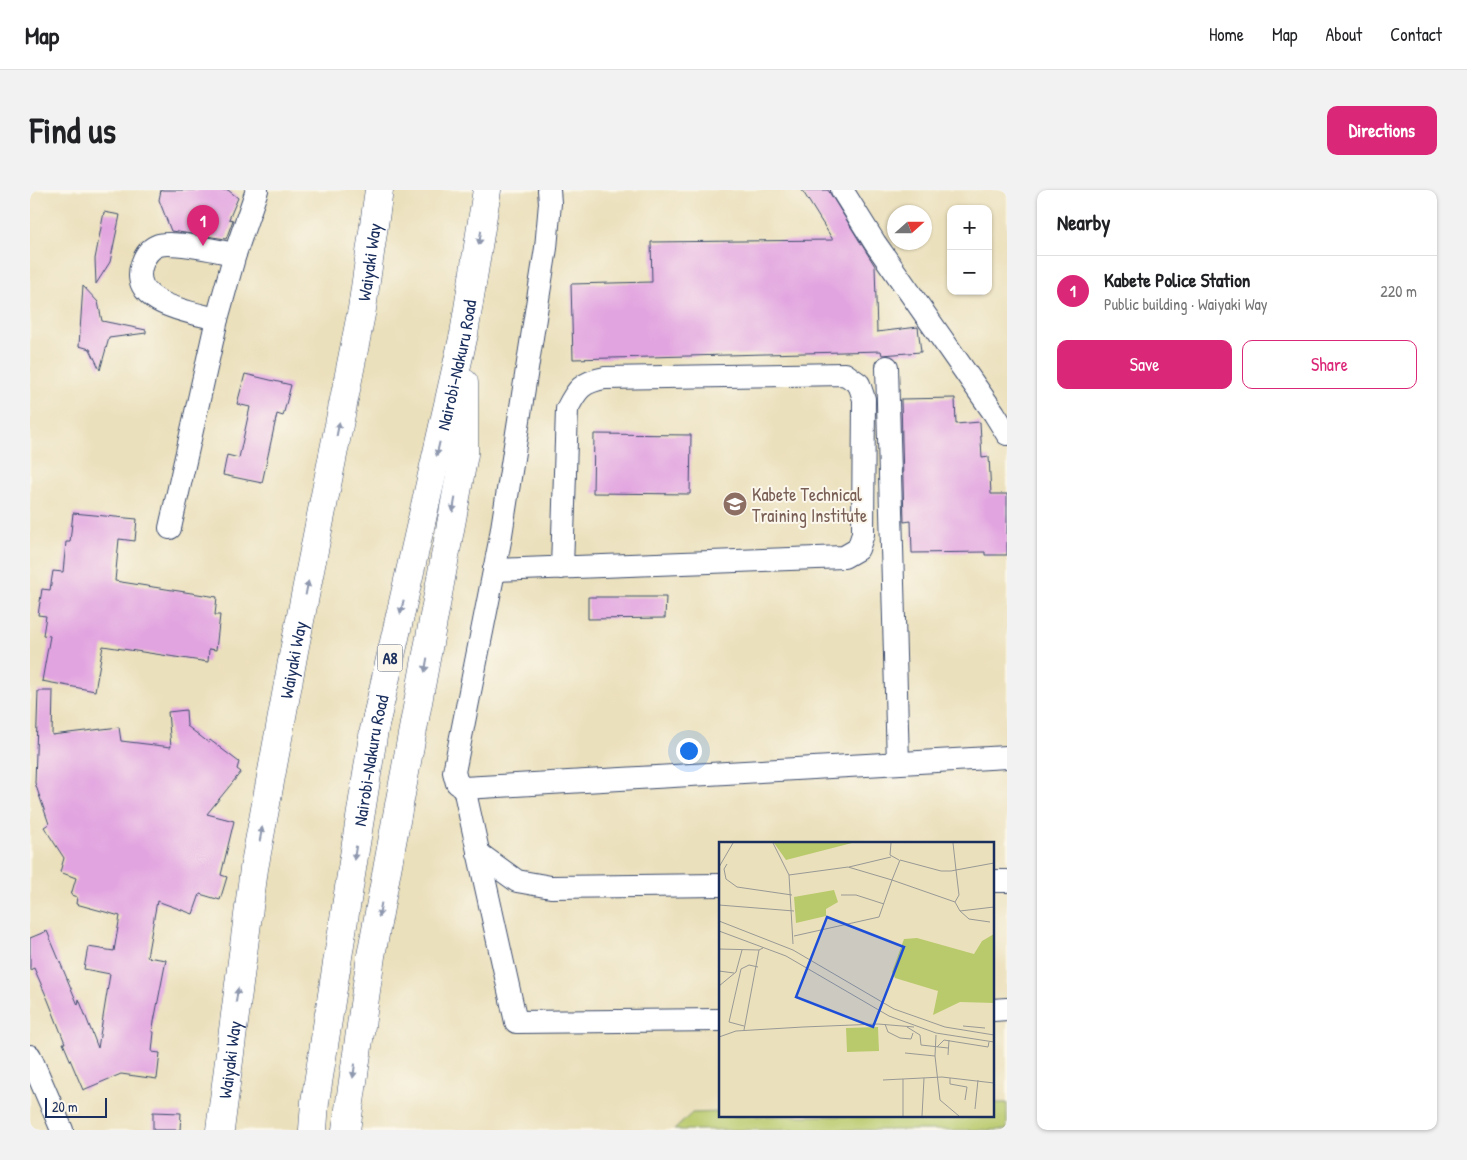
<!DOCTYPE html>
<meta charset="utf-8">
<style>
:root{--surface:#fff;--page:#f2f2f2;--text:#202124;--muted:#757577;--line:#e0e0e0;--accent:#db2777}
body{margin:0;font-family:"Patrick Hand",sans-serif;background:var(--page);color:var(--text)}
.controls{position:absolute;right:15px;top:15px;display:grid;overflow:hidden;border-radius:10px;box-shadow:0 1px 4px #0004}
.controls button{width:45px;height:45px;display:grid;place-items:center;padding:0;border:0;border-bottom:1px solid var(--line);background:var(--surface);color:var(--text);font:25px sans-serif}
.compass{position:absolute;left:857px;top:15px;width:45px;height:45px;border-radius:50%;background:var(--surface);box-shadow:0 1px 4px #0004;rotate:69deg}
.scale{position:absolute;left:15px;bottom:12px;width:62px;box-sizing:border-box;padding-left:5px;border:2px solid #1b2f5e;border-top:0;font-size:14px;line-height:18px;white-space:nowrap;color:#1b2f5e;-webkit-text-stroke:4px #fbf7ec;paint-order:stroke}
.you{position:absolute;left:658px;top:560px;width:18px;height:18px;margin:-12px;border:4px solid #fff;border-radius:50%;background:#1a73e8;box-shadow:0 0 0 8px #1a73e833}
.badge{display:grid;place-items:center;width:32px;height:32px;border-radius:50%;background:var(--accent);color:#fff;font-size:16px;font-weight:700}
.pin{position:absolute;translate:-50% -41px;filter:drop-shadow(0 1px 2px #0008)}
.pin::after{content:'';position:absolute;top:26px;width:18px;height:15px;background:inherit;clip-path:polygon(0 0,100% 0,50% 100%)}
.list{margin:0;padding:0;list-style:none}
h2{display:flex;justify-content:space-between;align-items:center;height:65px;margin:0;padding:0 20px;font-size:21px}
h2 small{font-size:16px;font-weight:400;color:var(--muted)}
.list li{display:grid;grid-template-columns:32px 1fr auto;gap:15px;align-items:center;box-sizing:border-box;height:70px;padding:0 20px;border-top:1px solid var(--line)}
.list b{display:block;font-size:19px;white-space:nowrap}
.list p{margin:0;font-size:16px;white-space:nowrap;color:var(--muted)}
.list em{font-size:16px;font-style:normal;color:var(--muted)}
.actions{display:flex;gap:10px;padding:15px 20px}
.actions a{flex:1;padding:11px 0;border:1px solid var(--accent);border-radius:10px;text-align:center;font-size:18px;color:var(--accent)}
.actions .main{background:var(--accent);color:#fff}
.map{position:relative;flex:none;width:977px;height:940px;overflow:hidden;border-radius:10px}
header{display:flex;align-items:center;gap:30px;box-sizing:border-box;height:70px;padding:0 25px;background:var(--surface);border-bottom:1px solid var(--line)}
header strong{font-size:24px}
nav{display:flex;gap:28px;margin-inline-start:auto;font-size:18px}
.intro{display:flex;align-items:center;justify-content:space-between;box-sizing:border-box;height:120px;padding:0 30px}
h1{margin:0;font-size:35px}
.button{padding:12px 22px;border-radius:10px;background:var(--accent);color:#fff;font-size:18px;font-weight:700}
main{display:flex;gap:30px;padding:0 30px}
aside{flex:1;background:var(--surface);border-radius:10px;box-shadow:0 1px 4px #0004}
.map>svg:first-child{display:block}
.green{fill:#b9ca6d;stroke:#6a7c66}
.building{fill:#e2a4e0}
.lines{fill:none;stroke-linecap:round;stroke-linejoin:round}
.minor-casing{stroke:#3a4a6c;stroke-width:24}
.highway-casing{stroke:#3a4a6c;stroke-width:29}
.minor{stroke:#fff;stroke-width:22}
.highway{stroke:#fff;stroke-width:28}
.oneway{fill:#8d97ae}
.labels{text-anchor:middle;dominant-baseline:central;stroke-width:4;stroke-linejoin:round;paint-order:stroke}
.shield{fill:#fbf7ec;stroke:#5e6b89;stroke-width:1}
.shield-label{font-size:16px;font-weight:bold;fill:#1b2f5e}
.street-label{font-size:18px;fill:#1b2f5e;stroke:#fbf7ec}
.education-label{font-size:18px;fill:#785e54;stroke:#fbf7ec;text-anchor:start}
.inset-road{fill:none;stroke:#989996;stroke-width:1}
.view{fill:#1d4ed8;fill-opacity:0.15;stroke:#1d4ed8;stroke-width:2.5}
.inset-edge{fill:none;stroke:#1b2f5e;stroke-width:2.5}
</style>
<header>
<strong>Map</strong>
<nav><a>Home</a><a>Map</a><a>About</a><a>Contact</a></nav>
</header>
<div class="intro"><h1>Find us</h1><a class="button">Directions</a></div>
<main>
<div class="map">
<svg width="977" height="940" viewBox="0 0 977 940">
<rect width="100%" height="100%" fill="#fbf7ec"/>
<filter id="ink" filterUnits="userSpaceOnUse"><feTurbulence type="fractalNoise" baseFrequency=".02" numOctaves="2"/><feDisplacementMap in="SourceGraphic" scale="10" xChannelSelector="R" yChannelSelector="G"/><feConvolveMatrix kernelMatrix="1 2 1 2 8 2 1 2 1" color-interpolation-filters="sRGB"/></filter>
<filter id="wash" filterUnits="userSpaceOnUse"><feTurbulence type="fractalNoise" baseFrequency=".0096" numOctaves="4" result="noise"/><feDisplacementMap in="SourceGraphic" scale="20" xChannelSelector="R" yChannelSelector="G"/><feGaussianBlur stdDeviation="1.12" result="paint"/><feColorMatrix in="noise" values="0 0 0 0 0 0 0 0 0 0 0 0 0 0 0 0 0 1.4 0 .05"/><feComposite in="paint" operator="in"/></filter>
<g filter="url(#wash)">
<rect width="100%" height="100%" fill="#ebe0bc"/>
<path class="green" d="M 963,913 L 977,913 L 977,940 L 644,940 L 662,923 L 691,922 L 691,926 L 963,926 Z"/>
<g id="blocks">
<g class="building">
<path d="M 131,0 L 198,0 L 208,8 L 199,29 L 203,30 L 196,49 L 141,41 L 129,10 Z"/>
<path d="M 772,0 L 798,0 L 845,76 L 847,142 L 888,137 L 891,162 L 852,165 L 851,161 L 543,169 L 541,94 L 622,92 L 621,52 L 803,50 Z"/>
<path d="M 74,22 L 90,25 L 80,72 L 66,94 L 65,69 Z"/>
<path d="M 53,96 L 68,112 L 72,131 L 116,140 L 116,143 L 79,148 L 70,180 L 60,159 L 49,156 Z"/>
<path d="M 215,184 L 261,195 L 253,226 L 247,224 L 232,293 L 193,285 L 197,265 L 209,268 L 220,217 L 207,214 Z"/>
<path d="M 925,208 L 926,234 L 950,232 L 952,268 L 959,267 L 961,304 L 977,304 L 977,365 L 955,365 L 955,362 L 882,363 L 881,331 L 874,332 L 871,209 Z"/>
<path d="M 564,244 L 661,245 L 660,304 L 563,303 Z"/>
<path d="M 43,323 L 107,329 L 105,351 L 89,349 L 85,391 L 187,407 L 185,425 L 190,425 L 186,460 L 179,459 L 178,472 L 73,456 L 65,501 L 12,491 L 20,446 L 13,445 L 16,426 L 8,425 L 12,399 L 20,400 L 23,381 L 33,382 L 36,352 L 40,352 Z"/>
<path d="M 558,407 L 636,407 L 635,428 L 558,429 Z"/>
<path d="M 8,501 L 23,501 L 22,545 L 89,537 L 91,551 L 141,557 L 138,522 L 156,520 L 157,536 L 179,553 L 180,550 L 209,572 L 207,579 L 211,582 L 177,624 L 204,631 L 191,685 L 197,687 L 190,710 L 170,704 L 163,724 L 127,711 L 117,767 L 136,770 L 122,842 L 124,842 L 122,862 L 130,863 L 127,889 L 91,884 L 53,900 L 33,853 L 35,853 L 18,810 L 4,778 L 0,780 L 0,748 L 17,741 L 48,815 L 49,809 L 68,858 L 80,784 L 54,779 L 58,757 L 84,761 L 90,726 L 46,714 L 47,707 L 41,705 L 46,688 L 30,682 L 34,668 L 14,637 L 19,634 L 5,593 Z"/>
<path d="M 123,922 L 151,923 L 150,940 L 123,940 Z"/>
</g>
</g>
</g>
<g filter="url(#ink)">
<use href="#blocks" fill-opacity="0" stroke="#3a4a6c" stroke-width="1"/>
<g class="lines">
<defs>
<g id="minor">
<path d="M 519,0 L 520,13 L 516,58 L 470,351 L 424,582 L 427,593 L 434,598 L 977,567"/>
<path d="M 812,0 L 845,53 L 964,223 L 977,244"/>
<path d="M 187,129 C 161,122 98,114 112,74 C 115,65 120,58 129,55 C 146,51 187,61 205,64"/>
<path d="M 857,177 L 868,573"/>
<path d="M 140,338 L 187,129 L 205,64 L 227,0"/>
<path d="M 464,380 L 814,367 L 828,359 L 833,344 L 834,209 L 829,194 L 815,184 L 575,188 C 552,192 547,199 537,219 L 532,378"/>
<path d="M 434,598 L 486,832 L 691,830"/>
<path d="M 448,663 L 487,691 L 521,697 L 691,695"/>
<path d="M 963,691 L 977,691"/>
<path d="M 963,820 L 977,819"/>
<path d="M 0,866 L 32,940"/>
</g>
<g id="highway">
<path id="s1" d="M 190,940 L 224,679 L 264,461 L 332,119 L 349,0"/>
<path id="s2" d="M 283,940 L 285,912 L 344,540 L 434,144 L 457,0"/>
<path d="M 316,940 L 341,766 L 434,264 L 434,193"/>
</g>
</defs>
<use href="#minor" class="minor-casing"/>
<use href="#highway" class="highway-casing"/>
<use href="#minor" class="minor"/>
<use href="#highway" class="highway"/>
</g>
<defs><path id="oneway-solid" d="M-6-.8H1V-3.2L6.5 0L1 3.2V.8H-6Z" transform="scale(1.25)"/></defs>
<g class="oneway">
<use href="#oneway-solid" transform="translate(450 48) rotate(99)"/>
<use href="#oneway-solid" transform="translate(308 239) rotate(-79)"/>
<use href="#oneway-solid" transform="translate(408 259) rotate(103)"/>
<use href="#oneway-solid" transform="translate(424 315) rotate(100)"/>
<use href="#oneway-solid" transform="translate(277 398) rotate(-79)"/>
<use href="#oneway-solid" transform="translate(372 417) rotate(103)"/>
<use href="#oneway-solid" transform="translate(396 475) rotate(100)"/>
<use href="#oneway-solid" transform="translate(231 644) rotate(-80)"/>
<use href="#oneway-solid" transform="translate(325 663) rotate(99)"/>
<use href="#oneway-solid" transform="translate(350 720) rotate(101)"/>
<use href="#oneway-solid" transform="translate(207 805) rotate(-82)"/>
<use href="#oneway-solid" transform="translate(324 881) rotate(98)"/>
</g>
</g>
<defs>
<symbol id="university-disc" viewBox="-11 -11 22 22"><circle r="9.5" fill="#8d6e63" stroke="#fbf7ec"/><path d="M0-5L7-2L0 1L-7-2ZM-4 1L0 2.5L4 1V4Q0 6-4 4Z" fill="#fff"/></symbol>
</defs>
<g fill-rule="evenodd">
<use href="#university-disc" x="691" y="300" width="28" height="28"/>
</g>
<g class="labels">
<rect class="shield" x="347.5" y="454.5" width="25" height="27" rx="4"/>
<g class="shield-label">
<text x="360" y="468">A8</text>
</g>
<g class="street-label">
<text stroke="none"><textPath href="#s1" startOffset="881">Waiyaki Way</textPath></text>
<text stroke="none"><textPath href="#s2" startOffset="779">Nairobi-Nakuru Road</textPath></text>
<text stroke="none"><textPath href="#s1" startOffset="476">Waiyaki Way</textPath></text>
<text stroke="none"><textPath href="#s2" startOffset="374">Nairobi-Nakuru Road</textPath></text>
<text stroke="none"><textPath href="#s1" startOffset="71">Waiyaki Way</textPath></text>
</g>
<g class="education-label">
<text x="722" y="304">Kabete Technical<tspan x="722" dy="21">Training Institute</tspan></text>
</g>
</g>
<g transform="translate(689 652)">
<rect width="275" height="275" fill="#ebe0bc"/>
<path d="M 55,1 L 133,1 L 67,18 ZM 115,48 L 119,60 L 107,67 L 107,74 L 77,81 L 75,55 ZM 275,92 L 275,161 L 241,160 L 214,173 L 219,149 L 176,136 L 173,130 L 185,97 L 198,96 L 255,112 L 263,99 ZM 159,185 L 160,209 L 128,210 L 127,186 Z" fill="#b9ca6d"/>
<path class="inset-road" d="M 54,1 L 70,33 L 74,102M 172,1 L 171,13 L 180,18M 234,1 L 237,28 L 240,53 L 236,60 L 173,38 L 181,18 L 222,29 L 232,29 L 237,28 L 275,21M 8,22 L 5,27 L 7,37 L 18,45 L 73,53M 0,25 L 14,1M 130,25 L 172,15M 70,33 L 129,25 L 173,38 L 160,75 L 75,94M 122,53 L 137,53 L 165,62M 236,60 L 241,69 L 275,65M 0,63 L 75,69M 241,69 L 250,77 L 271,80M 0,79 L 74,108 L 175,167 L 226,185 L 275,193M 0,89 L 67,114 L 170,174 L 217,191 L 275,200M 0,107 L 40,108M 22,127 L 10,180 L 25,184M 22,127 L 30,123 L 39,125M 0,129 L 15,131M 0,144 L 17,130 L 23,108M 166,182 L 169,190 L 181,196 L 192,197 L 194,191M 244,184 L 266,186M 188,185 L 201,193 L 202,203 L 229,206M 25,188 L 40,108 L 44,106M 217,193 L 216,214 L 221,258 L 240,274M 0,195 L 17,189 L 84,185 L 159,182 L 195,185M 218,205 L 225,198 L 269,205 L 270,200M 186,211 L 216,214M 229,213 L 230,198M 231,236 L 231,242 L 248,245 L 246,258M 164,238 L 223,235 L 275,241M 256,267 L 259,238M 184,274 L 184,237M 203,274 L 205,236"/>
<path class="view" d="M 108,75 L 185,105 L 154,185 L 77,155 Z"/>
<rect width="275" height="275" class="inset-edge"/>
</g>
</svg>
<div class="controls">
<button>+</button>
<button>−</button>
</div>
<svg class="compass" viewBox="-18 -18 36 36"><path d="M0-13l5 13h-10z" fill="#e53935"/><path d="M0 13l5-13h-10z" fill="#757577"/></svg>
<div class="scale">20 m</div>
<div class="you"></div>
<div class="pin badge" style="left:173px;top:56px">1</div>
</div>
<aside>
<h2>Nearby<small></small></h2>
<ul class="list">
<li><span class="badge">1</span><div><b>Kabete Police Station</b><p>Public building · Waiyaki Way</p></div><em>220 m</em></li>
</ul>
<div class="actions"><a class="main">Save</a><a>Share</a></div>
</aside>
</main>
